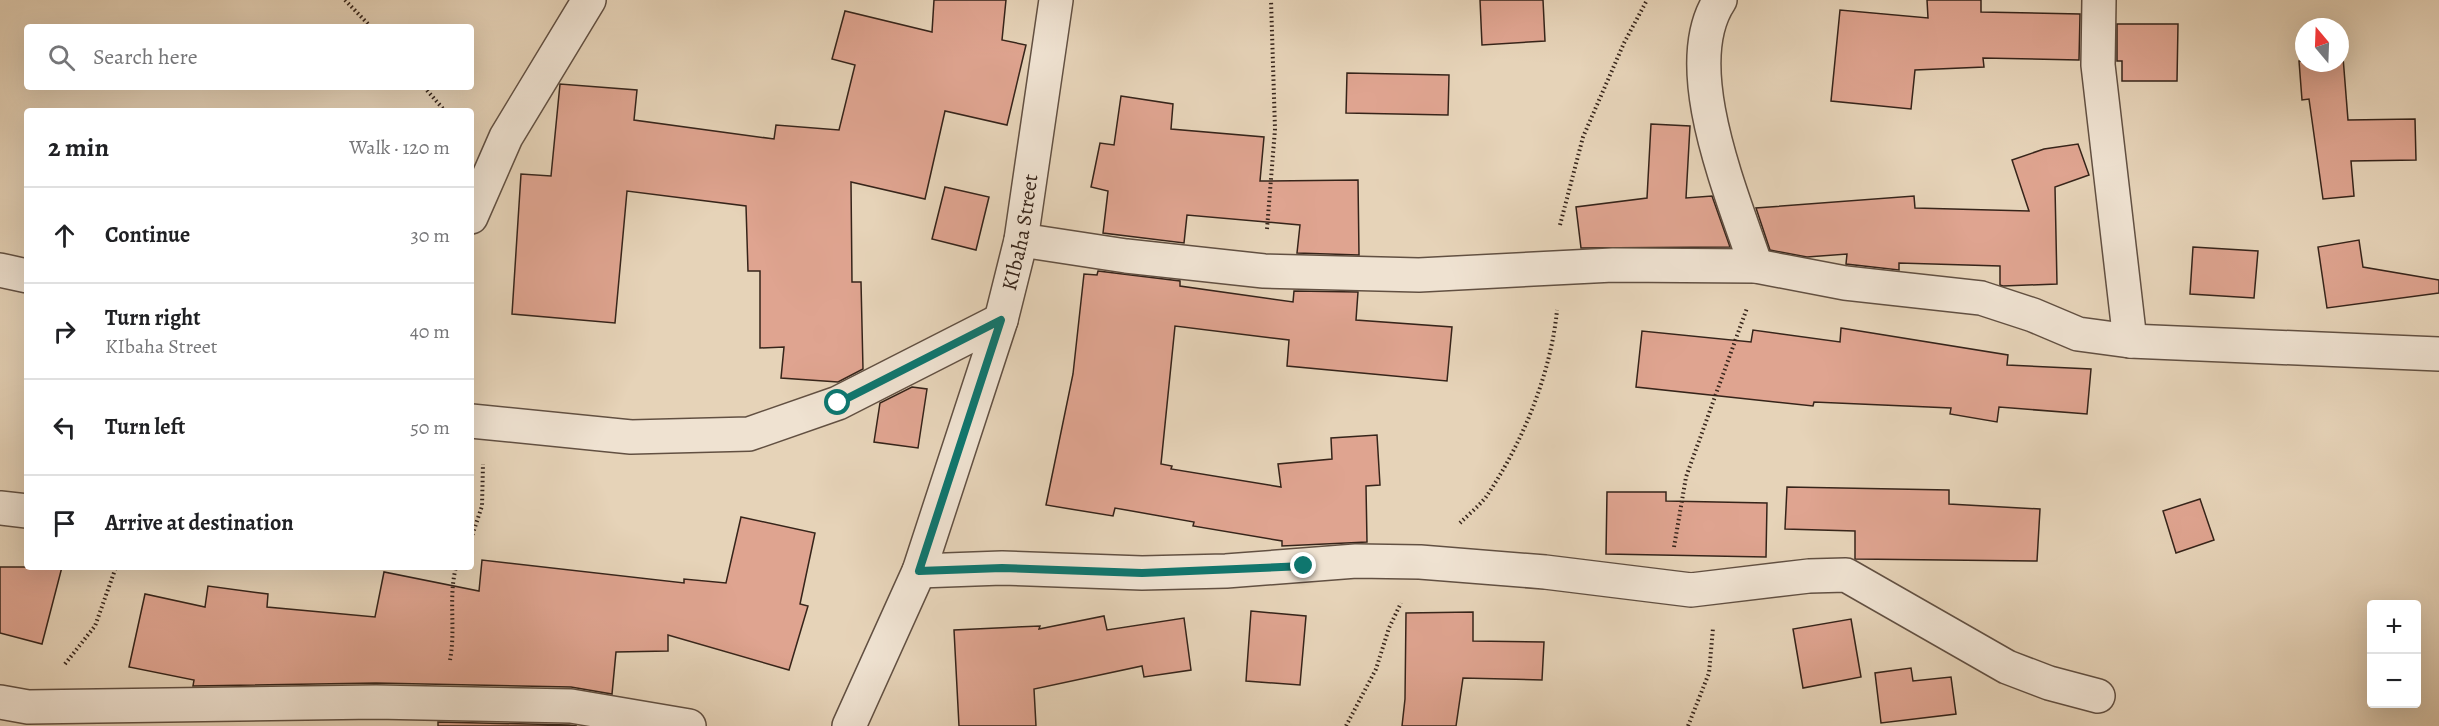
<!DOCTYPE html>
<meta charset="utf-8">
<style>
:root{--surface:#fff;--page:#f6f6f6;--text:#202124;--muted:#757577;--line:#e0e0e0}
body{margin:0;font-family:Alegreya,serif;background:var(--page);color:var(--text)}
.controls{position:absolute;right:18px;bottom:18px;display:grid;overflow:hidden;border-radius:6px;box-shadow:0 6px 24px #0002}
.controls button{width:54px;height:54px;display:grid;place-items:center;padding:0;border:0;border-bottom:2px solid var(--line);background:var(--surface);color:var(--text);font:30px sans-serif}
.compass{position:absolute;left:2295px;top:18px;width:54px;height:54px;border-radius:50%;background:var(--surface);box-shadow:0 6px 24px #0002;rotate:341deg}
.stop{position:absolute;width:18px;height:18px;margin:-14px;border:4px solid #0f766e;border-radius:50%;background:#fff}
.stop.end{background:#0f766e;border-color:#fff;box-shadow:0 2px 6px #0008}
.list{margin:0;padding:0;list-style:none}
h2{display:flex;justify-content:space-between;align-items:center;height:78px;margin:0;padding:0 24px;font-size:26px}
h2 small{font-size:20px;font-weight:400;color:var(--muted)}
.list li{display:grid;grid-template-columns:39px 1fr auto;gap:18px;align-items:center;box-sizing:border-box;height:96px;padding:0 24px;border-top:2px solid var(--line)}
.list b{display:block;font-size:22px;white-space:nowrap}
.list p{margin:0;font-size:20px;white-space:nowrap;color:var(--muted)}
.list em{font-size:20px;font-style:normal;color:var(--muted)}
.icon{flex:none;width:33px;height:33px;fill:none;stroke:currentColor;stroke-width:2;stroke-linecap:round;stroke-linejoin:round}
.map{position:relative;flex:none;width:2439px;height:726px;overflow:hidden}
.search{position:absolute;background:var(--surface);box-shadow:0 6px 24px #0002;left:24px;top:24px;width:450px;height:66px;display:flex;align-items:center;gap:15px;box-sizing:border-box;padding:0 21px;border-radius:6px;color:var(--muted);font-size:22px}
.panel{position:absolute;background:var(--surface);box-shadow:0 6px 24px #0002;left:24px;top:108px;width:450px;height:462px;border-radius:6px}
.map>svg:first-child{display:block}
.building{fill:#dfa490;stroke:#36241a;stroke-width:1.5}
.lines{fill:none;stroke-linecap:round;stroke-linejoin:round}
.street-casing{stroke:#625042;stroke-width:36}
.path{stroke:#36241a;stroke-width:4;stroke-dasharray:1.5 3;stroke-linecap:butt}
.street{stroke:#efe2d1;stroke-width:33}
.route{stroke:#0f766e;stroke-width:8}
.labels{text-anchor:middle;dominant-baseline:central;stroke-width:5;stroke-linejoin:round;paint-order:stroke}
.street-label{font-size:21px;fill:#36241a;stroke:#efe2d1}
</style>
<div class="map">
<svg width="2439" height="726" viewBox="0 0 2439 726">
<rect width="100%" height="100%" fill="#e6d3b8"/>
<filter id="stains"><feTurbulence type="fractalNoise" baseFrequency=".00333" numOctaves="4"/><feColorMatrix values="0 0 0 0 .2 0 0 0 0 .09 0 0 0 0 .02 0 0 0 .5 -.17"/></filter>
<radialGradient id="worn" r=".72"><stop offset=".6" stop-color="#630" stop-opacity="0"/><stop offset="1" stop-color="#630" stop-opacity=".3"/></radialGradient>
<g class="building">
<path d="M 934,0 L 1006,0 L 1002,40 L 1026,45 L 1007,125 L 945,111 L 925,199 L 851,182 L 852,282 L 861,282 L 863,369 L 838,382 L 781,378 L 784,347 L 760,348 L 760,271 L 748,271 L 746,206 L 627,191 L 615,323 L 512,314 L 521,174 L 551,176 L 560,84 L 637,90 L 634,120 L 774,139 L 776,125 L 839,130 L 855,65 L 832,59 L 845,11 L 932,32 Z"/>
<path d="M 1480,0 L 1543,0 L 1545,41 L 1482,45 Z"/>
<path d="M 1927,0 L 1981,0 L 1981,12 L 2080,14 L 2079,60 L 1983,58 L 1984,67 L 1915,70 L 1911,109 L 1831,101 L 1840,10 L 1928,18 Z"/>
<path d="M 2117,24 L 2178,24 L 2177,81 L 2122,81 L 2122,61 L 2117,61 Z"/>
<path d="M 2340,57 L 2343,57 L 2348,120 L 2415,119 L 2416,160 L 2351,161 L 2354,196 L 2323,199 L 2309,99 L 2302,100 L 2299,61 L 2340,63 Z"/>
<path d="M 1347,73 L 1449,75 L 1448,115 L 1346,113 Z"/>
<path d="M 1121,96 L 1173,104 L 1171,129 L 1264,137 L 1260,181 L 1358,180 L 1359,255 L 1297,253 L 1300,225 L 1187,215 L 1184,243 L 1103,233 L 1108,191 L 1091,187 L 1100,143 L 1114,145 Z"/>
<path d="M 1651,124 L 1690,126 L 1686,198 L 1712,196 L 1730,247 L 1581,248 L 1576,207 L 1647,198 Z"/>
<path d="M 2078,144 L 2089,175 L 2055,187 L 2057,284 L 2003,286 L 2000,285 L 2000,266 L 1899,263 L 1899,270 L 1846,264 L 1847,254 L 1807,257 L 1770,250 L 1756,208 L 1914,196 L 1915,208 L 2029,211 L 2012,160 L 2044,149 Z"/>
<path d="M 945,187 L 989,197 L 976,250 L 932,239 Z"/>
<path d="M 2359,240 L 2363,267 L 2439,280 L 2439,293 L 2327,308 L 2318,247 Z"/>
<path d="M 2193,247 L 2258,251 L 2254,298 L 2190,294 Z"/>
<path d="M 1098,271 L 1180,281 L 1180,286 L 1293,302 L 1294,291 L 1358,292 L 1356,320 L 1452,327 L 1447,381 L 1287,366 L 1289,340 L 1175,326 L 1161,464 L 1172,466 L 1171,469 L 1281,487 L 1278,464 L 1332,459 L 1331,438 L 1377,435 L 1380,485 L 1366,486 L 1367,542 L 1282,546 L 1282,541 L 1193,526 L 1194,522 L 1115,508 L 1113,516 L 1046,505 L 1073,374 L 1084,274 L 1097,275 Z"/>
<path d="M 1841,328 L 2008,355 L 2007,365 L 2091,369 L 2087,414 L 1999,407 L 1997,422 L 1950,414 L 1951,408 L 1814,402 L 1813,406 L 1636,387 L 1642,331 L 1751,342 L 1753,330 L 1840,342 Z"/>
<path d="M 912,387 L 927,389 L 918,448 L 874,442 L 880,403 Z"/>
<path d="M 1787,487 L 1949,490 L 1949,504 L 2040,509 L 2037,561 L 1855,559 L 1855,531 L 1785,529 Z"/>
<path d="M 1607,492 L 1666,492 L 1666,501 L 1767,503 L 1766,557 L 1606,554 Z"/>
<path d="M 2200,499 L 2214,540 L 2176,553 L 2163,511 Z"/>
<path d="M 741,517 L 815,533 L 800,604 L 808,606 L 789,670 L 668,635 L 668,651 L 616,652 L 612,694 L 571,687 L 376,683 L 193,686 L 194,680 L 129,667 L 145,594 L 205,607 L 208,586 L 268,594 L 267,607 L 375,617 L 384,572 L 479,591 L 482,560 L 684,583 L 684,579 L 726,583 Z"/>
<path d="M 0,567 L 62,567 L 42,644 L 0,633 Z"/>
<path d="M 1251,611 L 1306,616 L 1300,685 L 1246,681 Z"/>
<path d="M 1473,612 L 1473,641 L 1544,642 L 1542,680 L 1463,678 L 1456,726 L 1402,726 L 1405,699 L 1406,613 Z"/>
<path d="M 1104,616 L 1107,630 L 1184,618 L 1191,670 L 1144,677 L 1142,666 L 1034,689 L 1036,726 L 959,726 L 954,630 L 1040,626 L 1039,629 Z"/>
<path d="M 1851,619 L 1861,677 L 1803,688 L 1793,629 Z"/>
<path d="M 1911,668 L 1913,681 L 1951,677 L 1956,714 L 1881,723 L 1875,673 Z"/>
<path d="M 438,722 L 569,725 L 577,726 L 438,726 Z"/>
</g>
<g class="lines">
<defs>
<g id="street">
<path d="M 1720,0 C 1676,66 1733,196 1756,266"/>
<path d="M 2099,0 L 2098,65 L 2130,341"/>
<path d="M 471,217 L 506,137 L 589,0"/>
<path d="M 1021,240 L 1126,256 L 1264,271 L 1419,275 L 1613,265 L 1756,266 L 1845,283 L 1981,298 L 2033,315 L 2078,334 L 2130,341 L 2439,354"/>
<path d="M 0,270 L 27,276"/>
<path d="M 471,421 L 631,437 L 749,434 L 838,403 L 1001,320"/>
<path d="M 0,508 L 27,511"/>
<path d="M 919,571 L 1002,568 L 1142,573 L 1226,571 L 1356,561 L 1420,562 L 1545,572 L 1691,590 L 1809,576 L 1846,575 L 2007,667 L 2049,683 L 2098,696"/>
<path d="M 0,702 L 28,707 L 376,702 L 571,706 L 689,726"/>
<path id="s1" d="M 849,726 L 919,571 L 1001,320 L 1021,240 L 1056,0"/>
</g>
</defs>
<use href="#street" class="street-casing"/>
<g class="path">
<path d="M 345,0 L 371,27"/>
<path d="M 424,87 L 445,111"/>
<path d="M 1560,225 L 1583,137 L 1624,43 L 1647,0"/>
<path d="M 1267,229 L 1275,129 L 1271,0"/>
<path d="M 1460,523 C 1468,515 1479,506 1486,497 C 1522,444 1551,374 1557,310"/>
<path d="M 471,539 L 482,506 L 483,464"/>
<path d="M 1674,547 L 1686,477 L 1747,308"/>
<path d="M 450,660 C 456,629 448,598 456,567"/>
<path d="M 65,664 L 95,626 L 116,567"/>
<path d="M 1346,726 L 1376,669 L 1389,628 L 1401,603"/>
<path d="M 1688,726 L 1709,673 L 1713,628"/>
</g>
<use href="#street" class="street"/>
</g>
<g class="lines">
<path class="route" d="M 838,403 L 1001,320 L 919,571 L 1002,568 L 1142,573 L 1304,566"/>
</g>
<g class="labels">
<g class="street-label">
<text stroke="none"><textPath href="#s1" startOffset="524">KIbaha Street</textPath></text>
</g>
</g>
<rect width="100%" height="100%" filter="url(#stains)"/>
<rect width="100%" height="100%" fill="url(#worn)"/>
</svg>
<div class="controls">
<button>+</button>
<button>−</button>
</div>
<svg class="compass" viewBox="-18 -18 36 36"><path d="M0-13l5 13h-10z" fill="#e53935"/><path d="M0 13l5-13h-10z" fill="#757577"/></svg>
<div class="stop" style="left:838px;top:403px"></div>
<div class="stop end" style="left:1304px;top:566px"></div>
<div class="search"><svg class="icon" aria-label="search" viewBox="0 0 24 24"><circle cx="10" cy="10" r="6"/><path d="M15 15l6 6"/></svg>Search here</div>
<section class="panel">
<h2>2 min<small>Walk · 120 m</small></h2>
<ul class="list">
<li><svg class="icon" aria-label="ahead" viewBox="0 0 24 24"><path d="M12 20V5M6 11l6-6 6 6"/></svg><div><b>Continue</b></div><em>30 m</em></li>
<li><svg class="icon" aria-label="right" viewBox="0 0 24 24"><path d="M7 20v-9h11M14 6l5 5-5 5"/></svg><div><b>Turn right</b><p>KIbaha Street</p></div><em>40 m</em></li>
<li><svg class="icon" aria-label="left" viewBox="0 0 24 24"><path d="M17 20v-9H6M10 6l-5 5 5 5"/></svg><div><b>Turn left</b></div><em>50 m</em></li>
<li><svg class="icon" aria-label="arrive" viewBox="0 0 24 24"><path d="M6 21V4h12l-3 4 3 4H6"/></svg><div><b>Arrive at destination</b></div></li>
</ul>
</section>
</div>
